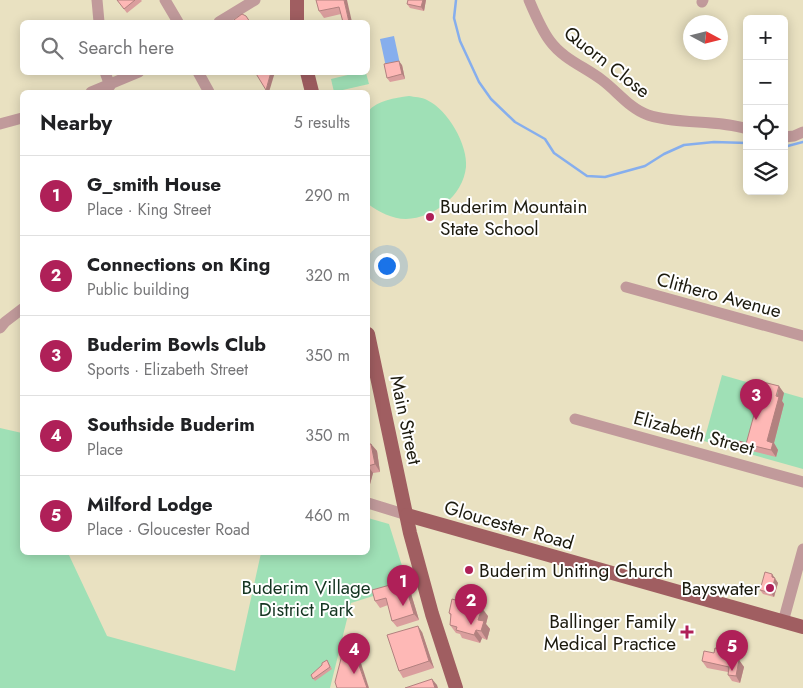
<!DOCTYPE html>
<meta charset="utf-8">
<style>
:root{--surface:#fff;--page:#f6f6f6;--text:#202124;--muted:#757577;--line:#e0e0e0;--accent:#af2058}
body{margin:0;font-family:Jost,sans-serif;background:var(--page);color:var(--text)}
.controls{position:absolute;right:15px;top:15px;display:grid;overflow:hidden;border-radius:8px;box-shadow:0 2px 12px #0003}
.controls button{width:45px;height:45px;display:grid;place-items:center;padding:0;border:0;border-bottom:1px solid var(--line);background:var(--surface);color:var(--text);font:25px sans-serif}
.compass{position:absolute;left:683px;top:15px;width:45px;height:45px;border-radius:50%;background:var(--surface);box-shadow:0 2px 12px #0003;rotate:97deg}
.you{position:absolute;left:386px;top:265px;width:18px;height:18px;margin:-12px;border:4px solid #fff;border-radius:50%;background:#1a73e8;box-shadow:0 0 0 8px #1a73e833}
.badge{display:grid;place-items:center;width:32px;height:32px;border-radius:50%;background:var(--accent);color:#fff;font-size:16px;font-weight:700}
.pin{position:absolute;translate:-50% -41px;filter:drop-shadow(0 1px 2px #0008)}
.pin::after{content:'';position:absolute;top:26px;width:18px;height:15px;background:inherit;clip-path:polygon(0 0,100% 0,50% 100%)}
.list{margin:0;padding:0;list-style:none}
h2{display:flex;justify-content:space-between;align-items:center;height:65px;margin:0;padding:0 20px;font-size:21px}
h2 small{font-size:16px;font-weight:400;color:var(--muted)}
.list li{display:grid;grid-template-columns:32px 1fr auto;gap:15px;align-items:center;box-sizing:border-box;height:80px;padding:0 20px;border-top:1px solid var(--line)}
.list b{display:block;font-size:19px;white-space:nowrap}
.list p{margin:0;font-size:16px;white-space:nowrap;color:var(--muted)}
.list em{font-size:16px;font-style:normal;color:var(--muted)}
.icon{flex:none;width:28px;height:28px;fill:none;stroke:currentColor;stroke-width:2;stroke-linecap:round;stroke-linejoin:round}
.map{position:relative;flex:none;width:803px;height:688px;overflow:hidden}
.search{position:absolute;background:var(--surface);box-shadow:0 2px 12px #0003;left:20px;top:20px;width:350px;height:55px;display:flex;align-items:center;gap:12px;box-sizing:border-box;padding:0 18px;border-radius:8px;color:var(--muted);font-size:19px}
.panel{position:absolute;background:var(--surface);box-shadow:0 2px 12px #0003;left:20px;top:90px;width:350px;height:465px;border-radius:8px}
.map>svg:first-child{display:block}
.green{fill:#9fe0b6}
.water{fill:#86aeed}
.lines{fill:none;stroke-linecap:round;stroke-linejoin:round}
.stream{stroke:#86aeed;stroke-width:2.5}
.minor{stroke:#c19a9b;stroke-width:11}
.major{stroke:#a05e61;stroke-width:14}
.wall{fill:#da9e9d}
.shaded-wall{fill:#b2817f}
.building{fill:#feb8b6;stroke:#b2817f}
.poi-dot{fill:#af2058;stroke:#fff;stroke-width:2}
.labels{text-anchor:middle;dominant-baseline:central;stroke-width:4;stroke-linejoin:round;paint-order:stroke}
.street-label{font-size:19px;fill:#1c1a0e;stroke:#fff}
.poi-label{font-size:19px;fill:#1c1a0e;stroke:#fff;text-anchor:start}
.park-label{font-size:19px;fill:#143521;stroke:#fff}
</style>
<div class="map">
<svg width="803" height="688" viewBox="0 0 803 688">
<rect width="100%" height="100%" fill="#e9e1c1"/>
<g class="green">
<path d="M 356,73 L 366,73 L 369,84 L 334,92 L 331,79 Z"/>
<path d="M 409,96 C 414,97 422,97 427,100 C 448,110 468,145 466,167 C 463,196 434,218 406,219 C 392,219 379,212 368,204 L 368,111 C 379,100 394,98 409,96 Z"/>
<path d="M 722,375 L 803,398 L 803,469 L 704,441 Z"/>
<path d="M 0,428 L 22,433 L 22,552 L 68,553 L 107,636 L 235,671 L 261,553 L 368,552 L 368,518 L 389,524 L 408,585 L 351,603 L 330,688 L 0,688 Z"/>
</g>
<path class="water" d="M 394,36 L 400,64 L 386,67 L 380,39 Z"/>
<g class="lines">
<g class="stream">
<path d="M 456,0 L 454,18 L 460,41 L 479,82 L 491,99 L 515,122 L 545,139 L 554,153 L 587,176 L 605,177 L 645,166 L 664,154 L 684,145 L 714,142 L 747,143"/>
<path d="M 784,147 L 803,142"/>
</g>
<g class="minor">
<path d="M 97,0 L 99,22"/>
<path d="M 165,0 L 178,22"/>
<path d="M 529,0 C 535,14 541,29 550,41 C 563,59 585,67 602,80 C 617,91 630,109 648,115 C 680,125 715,119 747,129"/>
<path d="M 702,2 L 703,0"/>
<path d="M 219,22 L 255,0"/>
<path d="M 105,72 L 110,86"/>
<path d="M 198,72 L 209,92"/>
<path d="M 91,92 L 139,72"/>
<path d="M 0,124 L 22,118"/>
<path d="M 784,137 L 794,136 L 803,132"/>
<path d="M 626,287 L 803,336"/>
<path d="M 0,328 L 5,322 L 22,309"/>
<path d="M 575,419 L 803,482"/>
<path d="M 368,503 L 407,515"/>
<path d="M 783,622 L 803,549"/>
</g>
<g class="major">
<path d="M 297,0 L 297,22"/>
<path d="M 307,72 L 312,92"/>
<path d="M 368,334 L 410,533 L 432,614 L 456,688"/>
<path d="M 407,515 L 803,627"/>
</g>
</g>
<g class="wall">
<path d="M 117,0 L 141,0 L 142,1 L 127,13 Z"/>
<path d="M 347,0 L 341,14 L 324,18 L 319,11 Z"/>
<path d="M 408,0 L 426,0 L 424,11 L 410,8 L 407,4 Z"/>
<path d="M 402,65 L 405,79 L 390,82 L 387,78 Z"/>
<path d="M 784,393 L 782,401 L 784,404 L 774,443 L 778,450 L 776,457 L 752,451 L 747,445 L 746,451 L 739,450 L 737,448 L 746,443 L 747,444 Z"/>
<path d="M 368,444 L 371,444 L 377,451 L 380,472 L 373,473 L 369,488 L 368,488 Z"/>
<path d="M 772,574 L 778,583 L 774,597 L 763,594 L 760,590 Z"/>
<path d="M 404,581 L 409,587 L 419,620 L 397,627 L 392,621 L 388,605 L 380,608 L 375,601 Z"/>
<path d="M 449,613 L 488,616 L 486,624 L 490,629 L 487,640 L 482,638 L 480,643 L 462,638 L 460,634 L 456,633 L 450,625 L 451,617 Z"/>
<path d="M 422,632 L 434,668 L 403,678 L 399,671 Z"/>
<path d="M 733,651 L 737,658 L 737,660 L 739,660 L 744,667 L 740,683 L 732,681 L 728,675 L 728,672 L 707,668 L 702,661 L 714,653 Z"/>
<path d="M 328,662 L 332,669 L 315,681 L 311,675 Z"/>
</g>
<g class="shaded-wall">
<path d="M 344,0 L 347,0 L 352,22 L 349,22 Z"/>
<path d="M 423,0 L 426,0 L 424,11 L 421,7 Z"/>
<path d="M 399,61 L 402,65 L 405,79 L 402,74 Z"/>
<path d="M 271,72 L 275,72 L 269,92 L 268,92 L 266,90 Z"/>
<path d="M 779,386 L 784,393 L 782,401 L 784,404 L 774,443 L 778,450 L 776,457 L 771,450 L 767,441 Z"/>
<path d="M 746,443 L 747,445 L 746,451 L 744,449 Z"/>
<path d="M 371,444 L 377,451 L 380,472 L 375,464 Z"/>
<path d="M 368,466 L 373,473 L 369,488 L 368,486 Z"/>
<path d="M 772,574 L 778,583 L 774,597 L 771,593 Z"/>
<path d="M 404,581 L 409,587 L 419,620 L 414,614 Z"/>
<path d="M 482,608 L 488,616 L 486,624 L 490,629 L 487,640 L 481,631 L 478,620 Z"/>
<path d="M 418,626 L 422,632 L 434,668 L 429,661 Z"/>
<path d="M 476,630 L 482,638 L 480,643 L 474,635 Z"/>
<path d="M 733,651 L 737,658 L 736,665 L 731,659 Z"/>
<path d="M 355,654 L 360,660 L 369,688 L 367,688 Z"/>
<path d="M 739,660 L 744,667 L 740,683 L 736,676 Z"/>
<path d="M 432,679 L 437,685 L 438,688 L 435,688 Z"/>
</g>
<g class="building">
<path d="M 117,0 L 135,0 L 124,9 Z"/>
<path d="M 316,0 L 344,0 L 349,22 L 343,22 L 339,7 L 319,11 Z"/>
<path d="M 408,0 L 423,0 L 421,7 L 407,4 Z"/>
<path d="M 242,14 L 246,16 L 250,22 L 231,22 Z"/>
<path d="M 399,61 L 402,74 L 387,78 L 384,64 Z"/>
<path d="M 255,72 L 271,72 L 266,90 Z"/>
<path d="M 763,382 L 779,386 L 776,396 L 779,397 L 767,441 L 773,443 L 771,450 L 746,444 Z"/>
<path d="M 739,441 L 746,443 L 744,449 L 737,448 Z"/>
<path d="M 368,444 L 371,444 L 375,464 L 368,466 Z"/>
<path d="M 765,572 L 772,574 L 772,577 L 775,578 L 771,593 L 760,590 Z"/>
<path d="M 404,581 L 414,614 L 392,621 L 386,598 L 375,601 L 372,590 Z"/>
<path d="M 452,599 L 482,608 L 478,620 L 484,621 L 481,631 L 476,630 L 474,635 L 456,630 L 457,627 L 450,625 L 451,614 L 449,613 Z"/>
<path d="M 418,626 L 429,661 L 399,671 L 387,635 Z"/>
<path d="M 715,648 L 733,651 L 731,659 L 739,660 L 736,676 L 728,675 L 729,667 L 702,661 L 704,651 L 714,653 Z"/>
<path d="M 343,651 L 355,654 L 367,688 L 337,688 L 335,682 Z"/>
<path d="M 327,660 L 330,667 L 313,679 L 311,675 L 322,665 L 322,663 Z"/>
<path d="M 432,679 L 435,688 L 405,688 Z"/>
</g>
<g class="poi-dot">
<circle cx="430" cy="217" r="5"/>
<circle cx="469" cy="570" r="5"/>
<circle cx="770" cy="588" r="5"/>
<path d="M684.5 624.5h5v5h5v5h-5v5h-5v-5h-5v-5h5z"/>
</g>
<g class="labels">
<g class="street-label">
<text transform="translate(607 62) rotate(38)">Quorn Close</text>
<text transform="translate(719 295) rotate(15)">Clithero Avenue</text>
<text transform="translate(406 420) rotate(78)">Main Street</text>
<text transform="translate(694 433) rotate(15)">Elizabeth Street</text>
<text transform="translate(509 525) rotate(16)">Gloucester Road</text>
</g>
<g class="poi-label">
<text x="440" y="206">Buderim Mountain<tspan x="440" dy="22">State School</tspan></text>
<text x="479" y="570">Buderim Uniting Church</text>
<text x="760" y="588" text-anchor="end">Bayswater</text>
<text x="676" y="621" text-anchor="end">Ballinger Family<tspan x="676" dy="22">Medical Practice</tspan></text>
</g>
<g class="park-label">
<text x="306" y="587">Buderim Village<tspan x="306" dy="22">District Park</tspan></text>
</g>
</g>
</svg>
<div class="controls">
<button>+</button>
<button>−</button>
<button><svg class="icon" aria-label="locate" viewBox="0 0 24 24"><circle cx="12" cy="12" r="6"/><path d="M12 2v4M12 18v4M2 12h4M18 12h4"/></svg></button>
<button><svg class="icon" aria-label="layers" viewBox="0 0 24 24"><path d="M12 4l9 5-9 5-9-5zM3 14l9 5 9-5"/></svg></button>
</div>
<svg class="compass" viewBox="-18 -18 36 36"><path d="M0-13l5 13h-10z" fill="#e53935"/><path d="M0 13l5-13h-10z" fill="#757577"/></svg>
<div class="you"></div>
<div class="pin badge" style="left:403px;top:606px">1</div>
<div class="pin badge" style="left:471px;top:625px">2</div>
<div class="pin badge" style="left:756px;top:420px">3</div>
<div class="pin badge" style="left:354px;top:674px">4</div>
<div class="pin badge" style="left:732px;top:671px">5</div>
<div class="search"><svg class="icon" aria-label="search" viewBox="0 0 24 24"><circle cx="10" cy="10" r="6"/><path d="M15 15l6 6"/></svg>Search here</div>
<section class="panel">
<h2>Nearby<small>5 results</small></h2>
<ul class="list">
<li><span class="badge">1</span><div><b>G_smith House</b><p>Place · King Street</p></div><em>290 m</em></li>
<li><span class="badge">2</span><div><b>Connections on King</b><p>Public building</p></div><em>320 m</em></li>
<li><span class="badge">3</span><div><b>Buderim Bowls Club</b><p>Sports · Elizabeth Street</p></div><em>350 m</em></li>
<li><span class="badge">4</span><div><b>Southside Buderim</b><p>Place</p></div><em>350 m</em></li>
<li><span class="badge">5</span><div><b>Milford Lodge</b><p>Place · Gloucester Road</p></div><em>460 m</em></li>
</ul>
</section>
</div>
